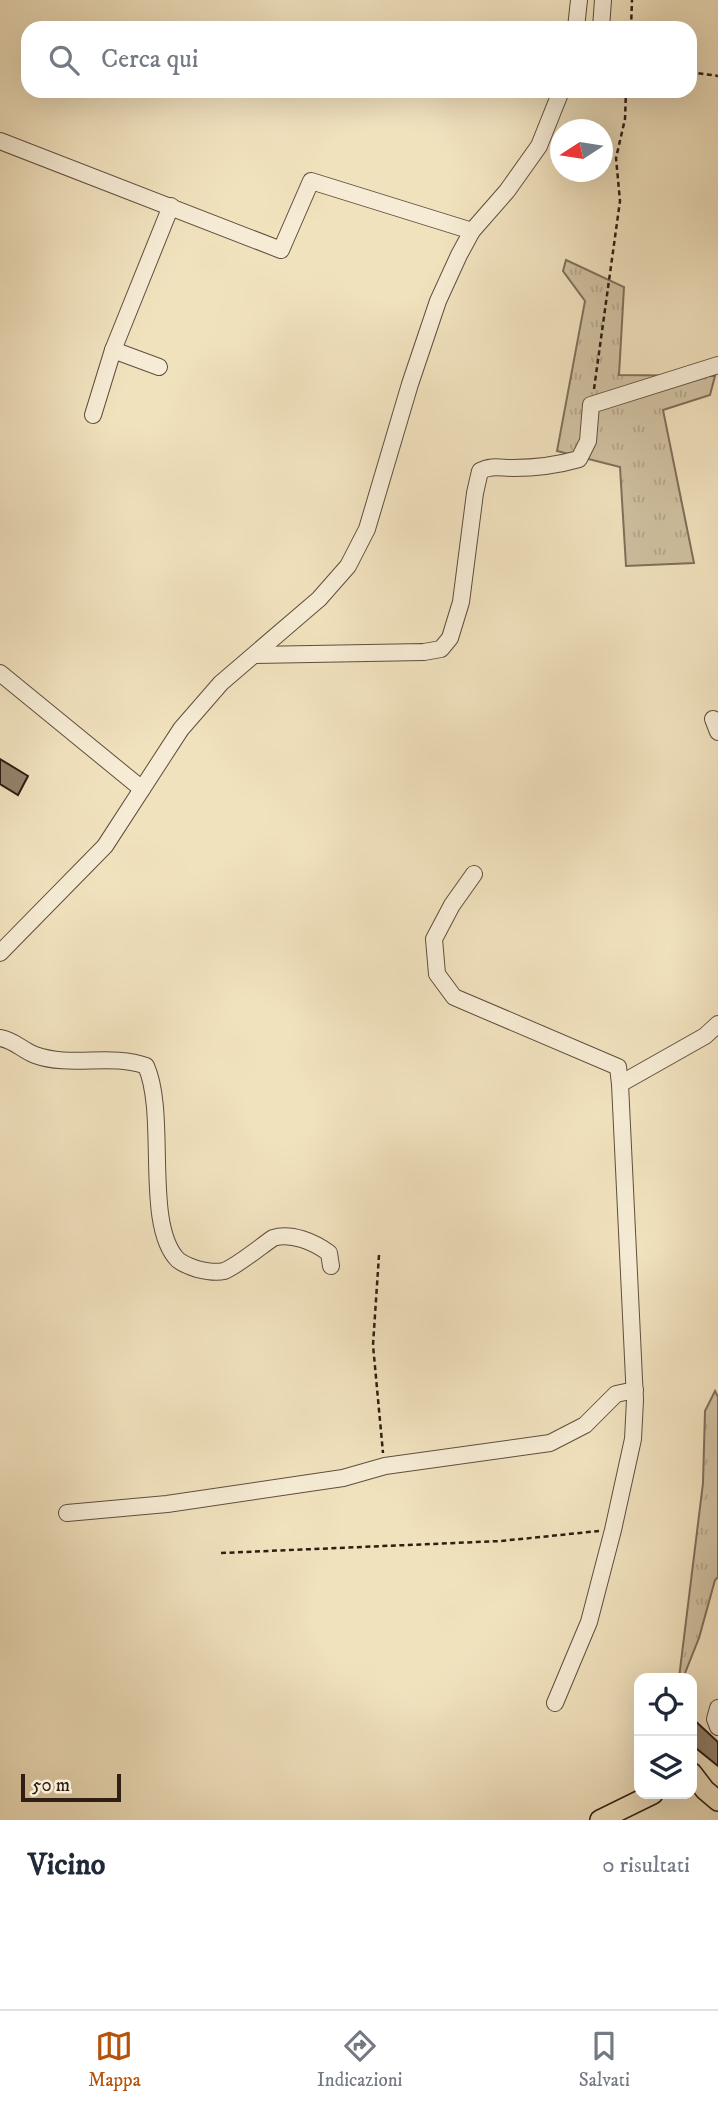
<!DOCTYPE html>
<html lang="it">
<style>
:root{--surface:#fff;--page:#f6f6f7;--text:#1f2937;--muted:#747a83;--line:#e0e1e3;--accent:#b45309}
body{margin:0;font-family:"IM FELL DW Pica",serif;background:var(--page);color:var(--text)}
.controls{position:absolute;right:21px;bottom:21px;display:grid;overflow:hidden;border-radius:14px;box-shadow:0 7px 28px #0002}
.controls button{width:63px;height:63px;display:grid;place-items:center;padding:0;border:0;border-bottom:2px solid var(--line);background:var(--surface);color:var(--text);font:35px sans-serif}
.compass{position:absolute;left:550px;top:119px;width:63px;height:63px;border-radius:50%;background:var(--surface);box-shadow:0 7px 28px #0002;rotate:258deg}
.scale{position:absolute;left:21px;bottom:18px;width:100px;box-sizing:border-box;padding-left:7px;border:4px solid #301d13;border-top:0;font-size:19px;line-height:24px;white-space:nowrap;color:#301d13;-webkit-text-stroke:5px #f6ecd5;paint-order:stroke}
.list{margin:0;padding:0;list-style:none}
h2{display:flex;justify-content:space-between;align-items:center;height:91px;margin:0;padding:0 28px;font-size:30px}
h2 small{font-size:23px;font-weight:400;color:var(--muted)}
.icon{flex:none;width:38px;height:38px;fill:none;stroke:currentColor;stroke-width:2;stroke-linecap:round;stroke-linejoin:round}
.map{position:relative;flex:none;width:718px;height:1820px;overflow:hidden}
.search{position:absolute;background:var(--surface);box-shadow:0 7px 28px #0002;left:21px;right:21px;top:21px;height:77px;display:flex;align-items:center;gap:18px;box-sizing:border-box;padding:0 24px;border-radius:21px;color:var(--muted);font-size:26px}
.sheet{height:189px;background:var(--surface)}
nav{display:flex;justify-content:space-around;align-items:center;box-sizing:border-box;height:98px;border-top:2px solid var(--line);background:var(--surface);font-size:19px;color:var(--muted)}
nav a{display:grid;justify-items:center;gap:4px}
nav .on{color:var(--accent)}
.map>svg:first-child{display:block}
.grass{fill:url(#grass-tufts);stroke:#806f5a;stroke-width:2}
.building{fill:#94836c;stroke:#301d13;stroke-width:2}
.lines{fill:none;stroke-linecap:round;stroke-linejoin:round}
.minor-casing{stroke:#604e3e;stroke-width:18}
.major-casing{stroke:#301d13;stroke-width:22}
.path{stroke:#301d13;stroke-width:2.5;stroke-dasharray:5 3.5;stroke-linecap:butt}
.minor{stroke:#f6ecd5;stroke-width:16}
.major{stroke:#f1e2be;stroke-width:19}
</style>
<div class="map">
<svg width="718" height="1820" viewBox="0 0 718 1820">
<defs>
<pattern id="grass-tufts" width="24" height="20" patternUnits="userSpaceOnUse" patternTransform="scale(1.75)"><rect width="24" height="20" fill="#d0c1a1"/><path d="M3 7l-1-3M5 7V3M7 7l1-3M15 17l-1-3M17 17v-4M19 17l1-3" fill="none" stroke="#b3a58a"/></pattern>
</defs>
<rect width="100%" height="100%" fill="#f1e2be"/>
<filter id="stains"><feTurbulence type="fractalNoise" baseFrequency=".00286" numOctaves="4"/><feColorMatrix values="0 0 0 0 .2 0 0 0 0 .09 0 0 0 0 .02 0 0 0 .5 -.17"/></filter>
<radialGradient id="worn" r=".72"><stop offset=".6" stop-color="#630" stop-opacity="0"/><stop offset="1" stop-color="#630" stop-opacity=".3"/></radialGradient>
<g class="grass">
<path d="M 566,260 L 624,287 L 619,375 L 715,376 L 710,395 L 663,410 L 694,563 L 626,566 L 620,467 L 557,451 L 585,301 L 563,271 Z"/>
<path d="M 715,1391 L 718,1397 L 718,1577 L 715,1580 L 699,1638 L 683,1678 L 679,1678 L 703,1483 L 705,1411 Z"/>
</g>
<g class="building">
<path d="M 0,759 L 28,776 L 18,795 L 0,784 Z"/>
<path d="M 692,1718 L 718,1742 L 718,1766 L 692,1745 Z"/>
</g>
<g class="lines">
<defs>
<g id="minor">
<path d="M 576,28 L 579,0"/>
<path d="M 601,28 L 603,0"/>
<path d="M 0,141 L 281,250 L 311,181 L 472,231"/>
<path d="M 113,350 L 159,367"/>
<path d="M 93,415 L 113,350 L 171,206"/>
<path d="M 255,655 L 424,652 L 441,649 L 450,638 L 461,602 L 475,493 L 480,471 C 491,465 501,468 513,468 C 535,468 558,465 579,459 L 588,441 L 591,405 L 718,365"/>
<path d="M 0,673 L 142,789"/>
<path d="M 713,719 L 718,732"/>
<path d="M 474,874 L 452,905 L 434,939 L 437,974 L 454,997 L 618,1067 L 620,1084"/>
<path d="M 0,953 L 105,846 L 181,729 L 221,683 L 319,599 L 348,566 L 367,529 L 410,384 L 438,301 L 459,255 L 472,231 L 507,191 L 539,146 L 561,91"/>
<path d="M 0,1038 C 14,1040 22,1050 35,1055 C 71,1068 111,1053 146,1066 C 168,1115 143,1225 178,1260 C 183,1264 191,1267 197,1269 C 205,1271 216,1273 224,1271 C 237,1266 260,1247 273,1238 C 291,1232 314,1242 329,1253 L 331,1266"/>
<path d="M 67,1513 L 167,1504 L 343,1478 L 385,1466 L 550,1443 L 585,1425 L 616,1394 L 635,1390"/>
<path d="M 555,1703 L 589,1622 L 613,1530 L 633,1439 L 635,1400 L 620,1084 L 705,1036 L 718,1024"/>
<path d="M 718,1708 L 715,1719 L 718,1727"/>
</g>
<g id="major">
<path d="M 692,1773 L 705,1790 L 718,1801"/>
<path d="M 600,1820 L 653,1794"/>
</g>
</defs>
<use href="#minor" class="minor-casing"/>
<use href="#major" class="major-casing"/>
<g class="path">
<path d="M 631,28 L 632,0"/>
<path d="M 690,72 L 718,76"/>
<path d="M 594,389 L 620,201 L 616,158 L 625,119 L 626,91"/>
<path d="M 379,1255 L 373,1345 L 383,1453"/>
<path d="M 221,1553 L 501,1541 L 599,1531"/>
</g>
<use href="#minor" class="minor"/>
<use href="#major" class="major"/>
</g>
<rect width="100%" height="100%" filter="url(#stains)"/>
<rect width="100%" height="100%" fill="url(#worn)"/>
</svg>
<div class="controls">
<button><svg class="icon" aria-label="locate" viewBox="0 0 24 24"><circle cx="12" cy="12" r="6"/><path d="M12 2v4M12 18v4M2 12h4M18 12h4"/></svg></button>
<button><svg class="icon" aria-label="layers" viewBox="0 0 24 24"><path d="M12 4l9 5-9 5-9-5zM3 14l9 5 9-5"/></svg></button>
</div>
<svg class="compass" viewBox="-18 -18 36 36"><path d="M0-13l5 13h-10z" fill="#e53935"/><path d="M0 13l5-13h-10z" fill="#747a83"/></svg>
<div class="scale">50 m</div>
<div class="search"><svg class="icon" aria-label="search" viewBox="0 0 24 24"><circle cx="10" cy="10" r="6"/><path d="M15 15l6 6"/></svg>Cerca qui</div>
</div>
<section class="sheet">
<h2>Vicino<small>0 risultati</small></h2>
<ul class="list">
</ul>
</section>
<nav>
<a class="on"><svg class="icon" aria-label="map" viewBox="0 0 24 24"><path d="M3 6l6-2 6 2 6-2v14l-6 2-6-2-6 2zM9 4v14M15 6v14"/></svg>Mappa</a>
<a><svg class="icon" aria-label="directions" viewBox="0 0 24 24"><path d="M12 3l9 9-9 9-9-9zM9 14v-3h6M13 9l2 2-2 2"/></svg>Indicazioni</a>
<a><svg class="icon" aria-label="saved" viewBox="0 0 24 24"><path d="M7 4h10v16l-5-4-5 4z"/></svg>Salvati</a>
</nav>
